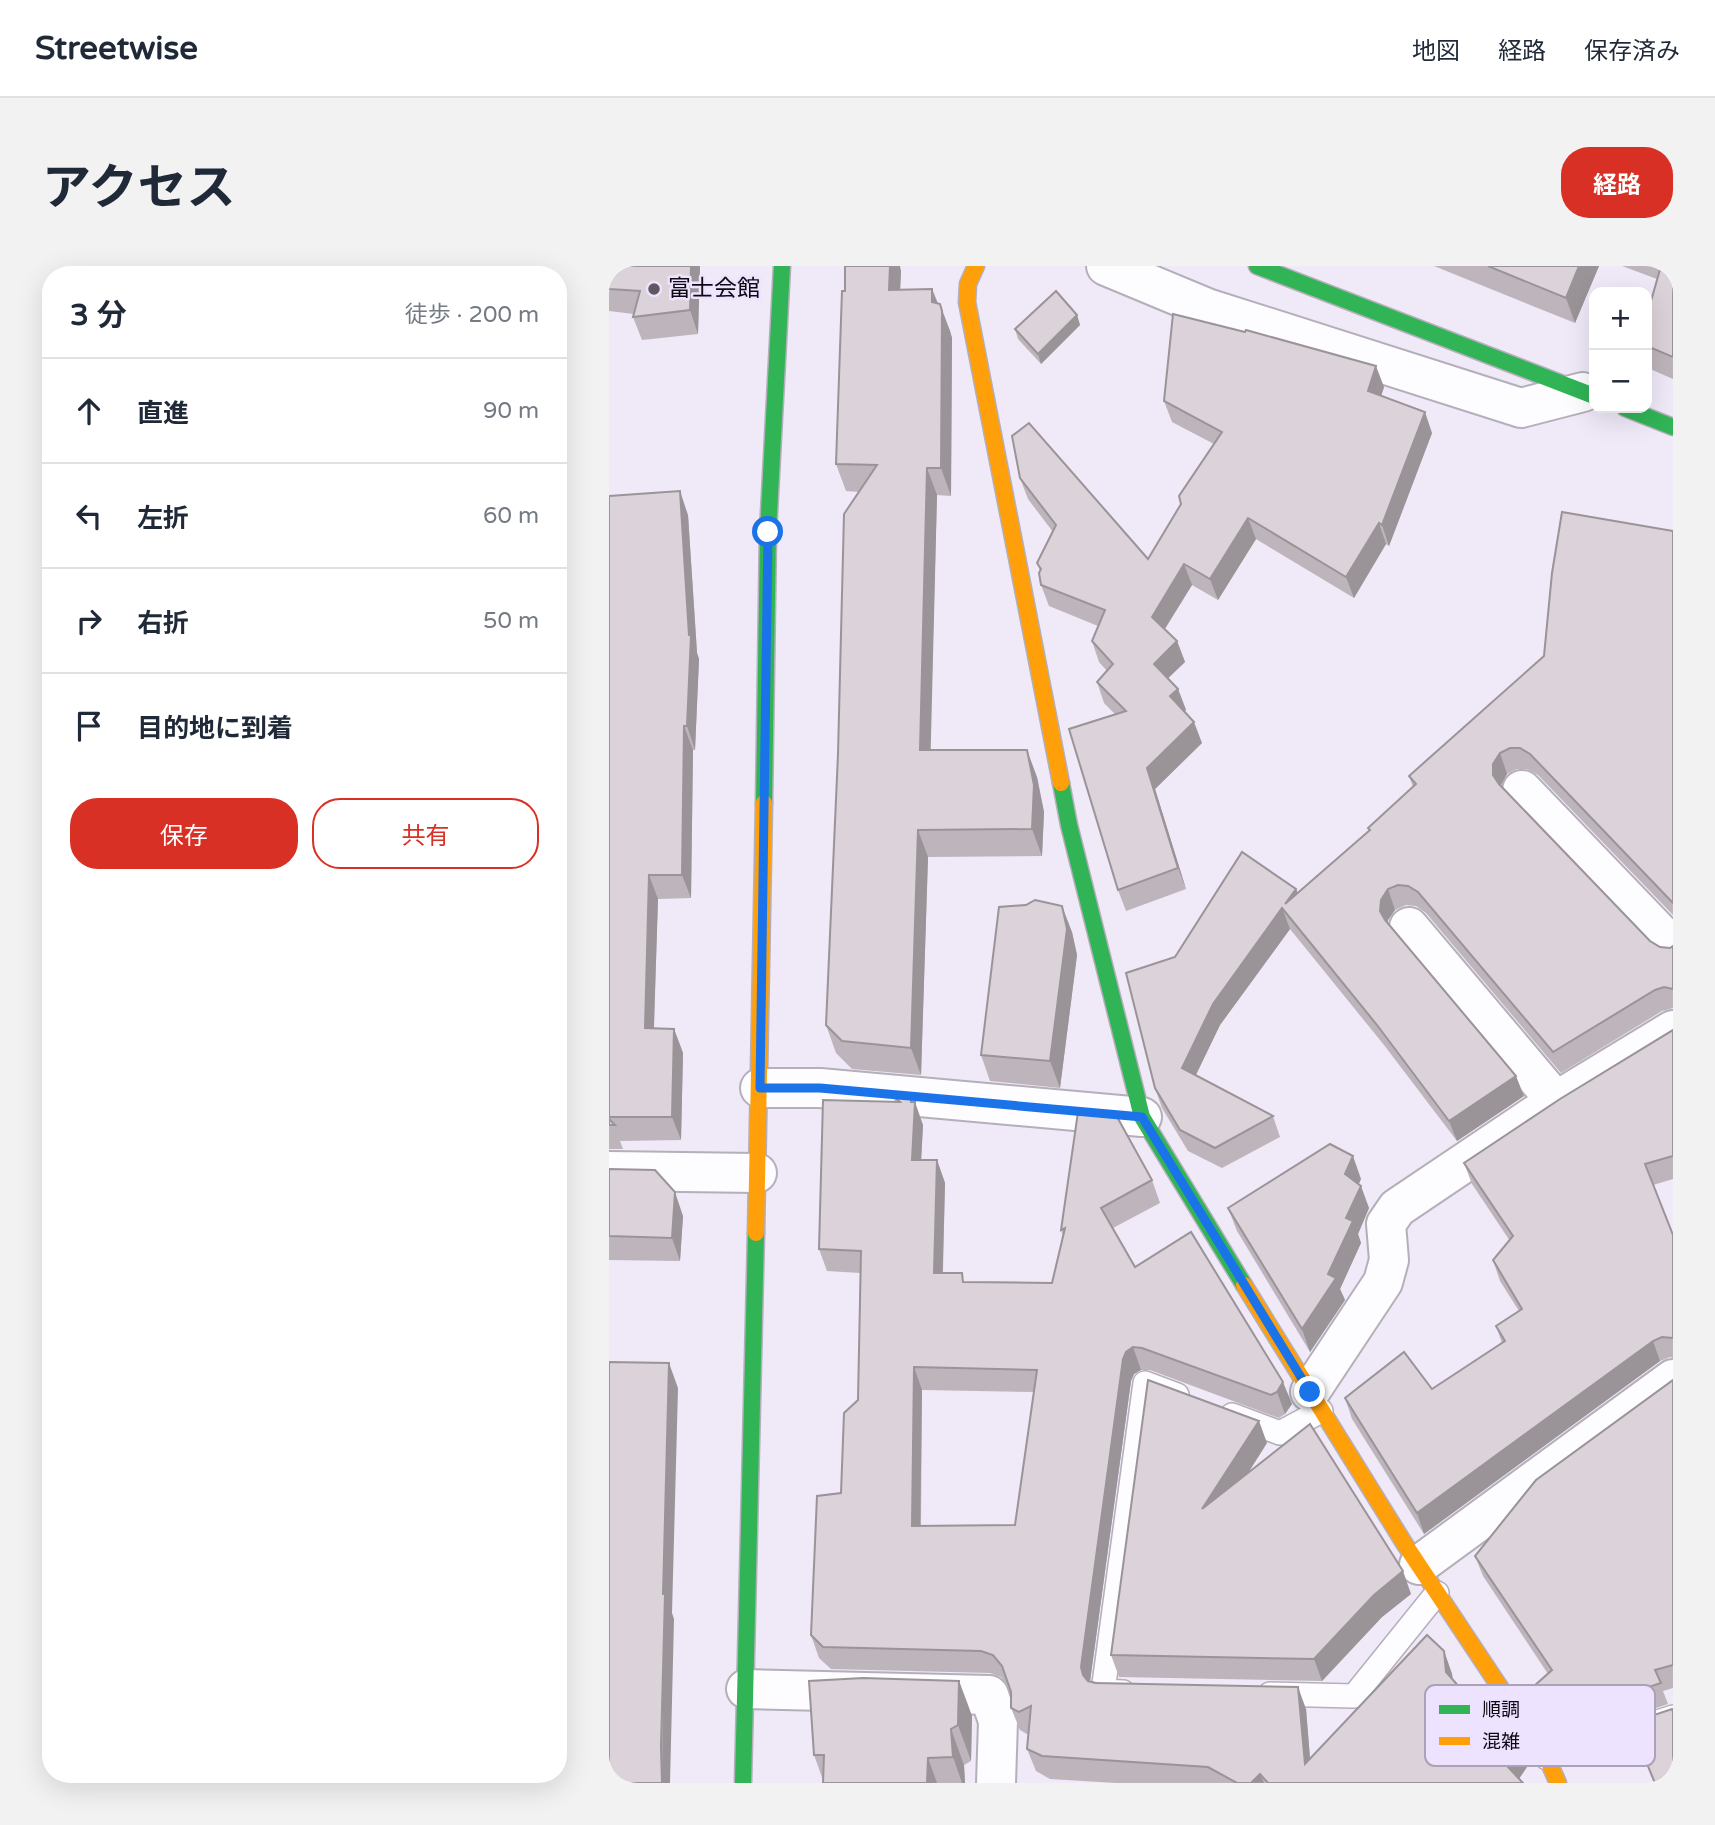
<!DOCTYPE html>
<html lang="ja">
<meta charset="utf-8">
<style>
:root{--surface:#fff;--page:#f2f2f3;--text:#1f2937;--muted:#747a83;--line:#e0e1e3;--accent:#d93025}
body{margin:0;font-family:"Varela Round","Noto Sans JP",sans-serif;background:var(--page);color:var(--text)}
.controls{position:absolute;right:21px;top:21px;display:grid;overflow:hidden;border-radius:14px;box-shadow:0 7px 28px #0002}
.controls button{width:63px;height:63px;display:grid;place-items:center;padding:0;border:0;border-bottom:2px solid var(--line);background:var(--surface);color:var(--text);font:35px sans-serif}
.stop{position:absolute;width:21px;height:21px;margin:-16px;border:5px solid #1a73e8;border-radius:50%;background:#fff}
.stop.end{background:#1a73e8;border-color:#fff;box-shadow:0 2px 7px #0008}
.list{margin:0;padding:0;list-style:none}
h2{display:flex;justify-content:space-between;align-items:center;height:91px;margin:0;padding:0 28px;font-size:30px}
h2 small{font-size:23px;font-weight:400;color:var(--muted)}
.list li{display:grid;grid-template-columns:46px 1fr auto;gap:21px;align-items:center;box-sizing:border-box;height:105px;padding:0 28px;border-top:2px solid var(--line)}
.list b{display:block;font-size:26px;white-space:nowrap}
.list em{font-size:23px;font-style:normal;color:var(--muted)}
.actions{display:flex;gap:14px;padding:21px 28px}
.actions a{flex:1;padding:16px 0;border:2px solid var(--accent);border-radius:28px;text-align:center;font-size:24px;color:var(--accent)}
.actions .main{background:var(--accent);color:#fff}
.icon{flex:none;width:38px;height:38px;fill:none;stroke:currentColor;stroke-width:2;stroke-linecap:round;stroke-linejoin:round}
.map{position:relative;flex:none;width:1064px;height:1517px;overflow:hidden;border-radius:28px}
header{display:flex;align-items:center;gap:42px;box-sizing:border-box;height:98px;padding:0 35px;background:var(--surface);border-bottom:2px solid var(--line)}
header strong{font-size:33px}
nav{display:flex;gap:38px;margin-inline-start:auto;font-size:24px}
.intro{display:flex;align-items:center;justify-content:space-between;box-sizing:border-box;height:168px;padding:0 42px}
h1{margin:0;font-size:49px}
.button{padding:18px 32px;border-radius:28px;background:var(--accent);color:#fff;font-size:24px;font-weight:700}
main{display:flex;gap:42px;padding:0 42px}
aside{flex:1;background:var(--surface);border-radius:28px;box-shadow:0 7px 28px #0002}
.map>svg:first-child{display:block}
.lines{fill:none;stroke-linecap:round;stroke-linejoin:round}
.lane-casing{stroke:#b4afba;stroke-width:26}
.street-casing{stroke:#b4afba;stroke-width:42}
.fast-casing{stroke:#b4afba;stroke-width:19}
.slow-casing{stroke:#b4afba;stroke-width:19}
.lane{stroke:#fdfcfe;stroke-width:23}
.street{stroke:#fdfcfe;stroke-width:38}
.fast{stroke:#30b455;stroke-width:16}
.slow{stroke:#ff9f0a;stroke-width:16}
.wall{fill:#bdb5bb;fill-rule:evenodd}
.shaded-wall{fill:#9a9398}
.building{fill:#dcd2d9;stroke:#9a9398;stroke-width:2;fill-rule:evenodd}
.route{stroke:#1a73e8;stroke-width:9}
.poi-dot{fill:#5d5862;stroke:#eee3fe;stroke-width:2.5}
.labels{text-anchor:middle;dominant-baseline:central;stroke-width:5;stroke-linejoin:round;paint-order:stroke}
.poi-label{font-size:23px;fill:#0e0a12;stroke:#eee3fe;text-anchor:start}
.key{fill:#eee3fe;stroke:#aba2b7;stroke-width:2}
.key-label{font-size:19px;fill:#0e0a12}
</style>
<header>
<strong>Streetwise</strong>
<nav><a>地図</a><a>経路</a><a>保存済み</a></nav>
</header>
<div class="intro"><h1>アクセス</h1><a class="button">経路</a></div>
<main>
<aside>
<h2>3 分<small>徒歩 · 200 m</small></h2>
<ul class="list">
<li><svg class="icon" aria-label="ahead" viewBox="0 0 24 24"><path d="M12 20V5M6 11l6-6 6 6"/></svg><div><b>直進</b></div><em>90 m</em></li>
<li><svg class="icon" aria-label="left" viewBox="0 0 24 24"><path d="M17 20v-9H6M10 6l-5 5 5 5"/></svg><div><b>左折</b></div><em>60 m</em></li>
<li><svg class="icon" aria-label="right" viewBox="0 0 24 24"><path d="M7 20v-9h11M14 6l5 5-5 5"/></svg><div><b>右折</b></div><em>50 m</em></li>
<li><svg class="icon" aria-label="arrive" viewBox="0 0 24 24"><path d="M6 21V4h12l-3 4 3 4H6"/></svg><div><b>目的地に到着</b></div></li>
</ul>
<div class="actions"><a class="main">保存</a><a>共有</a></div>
</aside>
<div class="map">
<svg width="1064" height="1517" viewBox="0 0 1064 1517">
<rect width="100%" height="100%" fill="#efe9f8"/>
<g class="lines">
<defs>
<g id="lane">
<path d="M 623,1149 L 671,1167 L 712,1145"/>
<path d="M 514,1426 L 494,1425 L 536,1117 L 568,1129"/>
<path d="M 661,1428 L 745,1430 L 828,1327"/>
<path d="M 938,1492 L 1064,1451"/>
</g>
<g id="street">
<path d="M 497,0 L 598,42 L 912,142 L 974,126"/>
<path d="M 913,524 L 1064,681"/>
<path d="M 800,661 L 947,835"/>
<path d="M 151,822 L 211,822 L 533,851"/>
<path d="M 0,905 L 148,907"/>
<path d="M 701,1126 L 774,1016 L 780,994 L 777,958 L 788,942 L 947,835 L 1064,764"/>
<path d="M 810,1299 L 1064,1113"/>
<path d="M 137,1423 L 380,1429 L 389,1455 L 387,1517"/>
</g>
<g id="fast">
<path d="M 648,0 L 985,130"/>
<path d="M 1016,142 L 1064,161"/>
<path d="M 452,517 L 460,559 L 533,851 L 635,1019"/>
<path d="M 155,537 L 159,266 L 173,0"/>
<path d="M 134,1517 L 147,967"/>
</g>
<g id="slow">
<path d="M 367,0 L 359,18 L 358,36 L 452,517"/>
<path d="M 147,967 L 155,537"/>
<path d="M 635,1019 L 795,1277 L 938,1492 L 949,1517"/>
</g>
</defs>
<use href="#lane" class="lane-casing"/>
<use href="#street" class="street-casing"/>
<use href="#fast" class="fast-casing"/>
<use href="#slow" class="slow-casing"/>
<use href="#lane" class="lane"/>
<use href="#street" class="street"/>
<use href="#fast" class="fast"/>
<use href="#slow" class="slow"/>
</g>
<g class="wall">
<path d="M 0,0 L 91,0 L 89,68 L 33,74 L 24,51 L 25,48 L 0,45 Z"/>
<path d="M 825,0 L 990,0 L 966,57 Z"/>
<path d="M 1013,0 L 1064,0 L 1064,113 L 1039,102 L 1038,100 L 1038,49 L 1048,13 Z"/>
<path d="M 292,5 L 291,23 L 323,23 L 341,65 L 343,72 L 342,230 L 328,229 L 321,484 L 428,511 L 435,546 L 433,590 L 319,591 L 312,809 L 243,803 L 227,787 L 217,759 L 250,226 L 237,225 L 227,198 L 236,25 Z"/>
<path d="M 468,49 L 471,59 L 432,98 L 409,73 L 406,63 Z"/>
<path d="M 775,121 L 772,130 L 823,167 L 780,280 L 777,278 L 745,332 L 647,273 L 609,334 L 583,319 L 556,363 L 568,375 L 576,396 L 559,412 L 569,423 L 577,444 L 575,446 L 593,477 L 546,523 L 577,623 L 517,645 L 509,624 L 507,449 L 495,437 L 488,416 L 498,405 L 490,396 L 483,375 L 489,360 L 440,340 L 432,319 L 431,305 L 428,297 L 444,266 L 419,233 L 411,212 L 539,293 L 572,238 L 605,178 L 563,156 L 555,135 Z"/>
<path d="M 0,230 L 79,249 L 88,387 L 90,393 L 86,484 L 84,484 L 82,632 L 49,633 L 45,762 L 65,763 L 74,787 L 72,874 L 11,875 L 14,883 L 0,883 Z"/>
<path d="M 1064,265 L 1064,649 L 929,509 L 918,503 L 908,503 L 898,508 L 892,519 L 892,521 L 1041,675 L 1051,681 L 1061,682 L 1064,680 L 1064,742 L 1053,745 L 952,807 L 817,647 L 807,640 L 797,639 L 786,644 L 779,654 L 779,658 L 915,830 L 848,875 L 775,779 L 681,663 L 611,759 L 587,809 L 664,850 L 671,871 L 613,902 L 579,885 L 553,842 L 546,822 L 566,691 L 687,623 L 689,627 L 760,565 L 759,562 L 804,521 L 800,510 L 935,390 Z"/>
<path d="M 463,666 L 468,689 L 451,822 L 381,815 L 372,789 Z"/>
<path d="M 1064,764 L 1064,913 L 1044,919 L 1064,969 L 1064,1092 L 1061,1091 L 1051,1095 L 815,1268 L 743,1153 L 736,1132 L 823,1123 L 893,1077 L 887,1060 L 910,1045 L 891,1015 L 884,994 L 901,975 L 863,918 L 855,897 Z"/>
<path d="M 284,829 L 302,831 L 314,859 L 312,894 L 328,894 L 336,917 L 334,1007 L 356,1016 L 443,1017 L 454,970 L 452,964 L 543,914 L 551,937 L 504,962 L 526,1001 L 683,1138 L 676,1148 L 670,1152 L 541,1104 L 532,1104 L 525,1108 L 522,1115 L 481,1415 L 697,1443 L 701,1492 L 835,1385 L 843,1408 L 844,1414 L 881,1456 L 910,1479 L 918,1501 L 910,1513 L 914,1517 L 507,1517 L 441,1513 L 427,1505 L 418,1483 L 420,1467 L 418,1468 L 411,1464 L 402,1442 L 402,1426 L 400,1421 L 392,1411 L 381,1407 L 222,1403 L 210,1392 L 202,1369 L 232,1227 L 249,1134 L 251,1007 L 218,1005 L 210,983 L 286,836 ZM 313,1124 L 425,1126 L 406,1259 L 312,1259 Z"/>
<path d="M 0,903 L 74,950 L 71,995 L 0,994 Z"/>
<path d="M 752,913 L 749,918 L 760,942 L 749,968 L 752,977 L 731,1023 L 736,1034 L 701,1086 L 628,965 L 619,942 Z"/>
<path d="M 1064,1114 L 1064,1422 L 1054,1425 L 1059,1438 L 1017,1452 L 1013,1443 L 973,1466 L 953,1472 L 931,1442 L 924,1421 L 939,1408 L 874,1310 L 866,1290 Z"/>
<path d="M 658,1177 L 639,1207 L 802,1328 L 773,1351 L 713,1415 L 510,1411 L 502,1389 Z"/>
<path d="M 350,1415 L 363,1450 L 362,1495 L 355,1499 L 356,1517 L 214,1517 L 214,1514 L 205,1489 Z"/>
<path d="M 1021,1457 L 1064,1517 L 1045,1517 Z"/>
</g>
<g class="shaded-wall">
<path d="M 82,0 L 91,0 L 89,68 L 81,44 Z"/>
<path d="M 281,0 L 291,0 L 292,5 L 290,51 L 280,24 Z"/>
<path d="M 970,0 L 990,0 L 966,57 L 957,32 Z"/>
<path d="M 323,23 L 333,49 L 331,38 L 341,65 L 343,72 L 342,230 L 332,202 Z"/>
<path d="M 468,49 L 471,59 L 432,98 L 429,88 Z"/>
<path d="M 767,100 L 775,121 L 767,146 L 759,125 Z"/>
<path d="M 816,146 L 823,167 L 780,280 L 773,259 Z"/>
<path d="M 318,202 L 328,229 L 321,512 L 311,484 Z"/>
<path d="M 71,225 L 79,249 L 88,387 L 90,393 L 86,484 L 78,460 L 80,369 Z"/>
<path d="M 639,252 L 647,273 L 609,334 L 601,313 Z"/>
<path d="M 770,257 L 777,278 L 745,332 L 737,311 Z"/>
<path d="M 575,298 L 583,319 L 550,372 L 543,351 Z"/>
<path d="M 568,375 L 576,396 L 552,419 L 545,398 Z"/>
<path d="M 569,423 L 577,444 L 568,451 L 561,430 Z"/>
<path d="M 585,456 L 593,477 L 546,523 L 577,623 L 569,602 L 538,502 Z"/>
<path d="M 75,460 L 84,484 L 82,632 L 73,609 Z"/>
<path d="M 418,484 L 428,511 L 435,546 L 433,590 L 423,563 Z"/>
<path d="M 891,487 L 898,508 L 892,519 L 892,530 L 884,509 L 884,498 Z"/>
<path d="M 309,564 L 319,591 L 312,809 L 302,782 Z"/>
<path d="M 40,609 L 49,633 L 44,786 L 36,762 Z"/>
<path d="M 687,623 L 695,643 L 676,638 Z"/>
<path d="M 779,623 L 786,644 L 779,654 L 779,666 L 771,645 L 772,634 Z"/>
<path d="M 453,640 L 463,666 L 468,689 L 451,822 L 441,795 Z"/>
<path d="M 673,642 L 681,663 L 611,759 L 580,823 L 573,802 L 604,738 Z"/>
<path d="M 65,763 L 74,787 L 72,874 L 63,851 Z"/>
<path d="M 907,810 L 915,830 L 848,875 L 840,855 Z"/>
<path d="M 302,831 L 305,840 L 306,836 L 314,859 L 311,916 L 303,894 Z"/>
<path d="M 744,890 L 752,913 L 744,931 L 736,908 Z"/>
<path d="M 328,894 L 336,917 L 333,1029 L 325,1007 Z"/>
<path d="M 752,920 L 760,942 L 749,968 L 752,977 L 731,1023 L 736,1034 L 701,1086 L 693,1063 L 719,1008 L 737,952 Z"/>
<path d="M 66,926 L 74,950 L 71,995 L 63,972 Z"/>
<path d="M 1044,1075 L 1051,1095 L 815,1268 L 808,1247 Z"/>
<path d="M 524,1081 L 532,1104 L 525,1108 L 522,1115 L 480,1423 L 474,1409 L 472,1401 L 514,1093 L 517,1086 Z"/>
<path d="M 60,1097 L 69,1122 L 63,1347 L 65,1353 L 61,1517 L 53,1517 L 54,1328 Z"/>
<path d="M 305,1101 L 313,1124 L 311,1282 L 303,1260 Z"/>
<path d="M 674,1116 L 683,1138 L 676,1148 L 668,1126 Z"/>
<path d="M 650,1155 L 658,1177 L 602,1265 L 593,1243 Z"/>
<path d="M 794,1305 L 802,1328 L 773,1351 L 713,1415 L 705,1393 L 765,1329 Z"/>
<path d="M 835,1385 L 843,1408 L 845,1428 L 837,1406 Z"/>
<path d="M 350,1415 L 363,1450 L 362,1495 L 349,1459 Z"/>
<path d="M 689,1421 L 697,1443 L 703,1517 L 696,1498 Z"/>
<path d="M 342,1463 L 355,1499 L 356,1517 L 353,1517 L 344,1491 Z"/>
<path d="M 910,1479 L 918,1501 L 907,1517 L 896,1498 Z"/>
<path d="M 319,1492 L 328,1517 L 318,1517 Z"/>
<path d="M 651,1508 L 655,1517 L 642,1517 Z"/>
</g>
<g class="building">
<path d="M 0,0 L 82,0 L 81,44 L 24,51 L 31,25 L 0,23 Z"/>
<path d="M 236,0 L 281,0 L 280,24 L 323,23 L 323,36 L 331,38 L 333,45 L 332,202 L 318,202 L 311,484 L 418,484 L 425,519 L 423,563 L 309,564 L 302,782 L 233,775 L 217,759 L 229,488 L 235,248 L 268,199 L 227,198 L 233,25 L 236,25 Z"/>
<path d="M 879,0 L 970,0 L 957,32 Z"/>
<path d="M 1052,0 L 1064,0 L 1064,91 L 1038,80 L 1038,49 Z"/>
<path d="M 447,25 L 468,49 L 429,88 L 406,63 Z"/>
<path d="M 564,48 L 636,66 L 637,64 L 767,100 L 759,125 L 816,146 L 773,259 L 770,257 L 737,311 L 639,252 L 601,313 L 575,298 L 543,351 L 568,375 L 545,398 L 569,423 L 561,430 L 585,456 L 538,502 L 569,602 L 509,624 L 460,463 L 517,445 L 488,416 L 504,398 L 483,375 L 496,344 L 432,319 L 430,307 L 432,303 L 428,297 L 447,259 L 411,212 L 403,170 L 420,157 L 539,293 L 572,238 L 570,230 L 613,166 L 555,135 Z"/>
<path d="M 71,225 L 80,369 L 82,369 L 78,460 L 75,460 L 73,609 L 40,609 L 36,762 L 65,763 L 63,851 L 0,851 L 0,230 Z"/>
<path d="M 953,246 L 1064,265 L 1064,637 L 921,488 L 911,482 L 901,482 L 891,487 L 884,498 L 884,509 L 890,518 L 1041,675 L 1051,681 L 1061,682 L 1064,680 L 1064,723 L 1055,721 L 1046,724 L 944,786 L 809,626 L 799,620 L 789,619 L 779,623 L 772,634 L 771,645 L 776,654 L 907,810 L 840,855 L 768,759 L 673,642 L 604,738 L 573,802 L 664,850 L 606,882 L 571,864 L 546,822 L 517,707 L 566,691 L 633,586 L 687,623 L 676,638 L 761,564 L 759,562 L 807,518 L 800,510 L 935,390 L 943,307 Z"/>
<path d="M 426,634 L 453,640 L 458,663 L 441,795 L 372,789 L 390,641 L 417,639 Z"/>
<path d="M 1064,764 L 1064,890 L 1036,898 L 1064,969 L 1064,1072 L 1053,1071 L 1044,1075 L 808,1247 L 736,1132 L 795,1086 L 823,1123 L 896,1075 L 887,1060 L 913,1043 L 884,994 L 904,970 L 855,897 L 951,833 Z"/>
<path d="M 284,829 L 302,831 L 302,836 L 306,836 L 303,894 L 328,894 L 325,1007 L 353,1007 L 354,1016 L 443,1017 L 456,962 L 452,964 L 469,846 L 507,849 L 543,914 L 492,942 L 526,1001 L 582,966 L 674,1116 L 668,1126 L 662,1129 L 533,1082 L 524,1081 L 517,1086 L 514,1093 L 472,1401 L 474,1409 L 479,1415 L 486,1417 L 689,1421 L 696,1498 L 818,1369 L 835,1385 L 837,1406 L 881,1456 L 890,1449 L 910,1479 L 896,1498 L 914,1517 L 659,1517 L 651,1508 L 642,1517 L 628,1517 L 599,1501 L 433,1490 L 418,1483 L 422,1440 L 410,1446 L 402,1442 L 402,1426 L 393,1400 L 384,1389 L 372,1385 L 214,1381 L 202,1369 L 208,1230 L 232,1227 L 235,1147 L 249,1134 L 252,985 L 210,983 L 214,834 L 291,836 ZM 305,1101 L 428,1104 L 406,1259 L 303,1260 Z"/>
<path d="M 0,853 L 6,859 L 0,859 Z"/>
<path d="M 721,878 L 744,890 L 736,908 L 752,920 L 737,952 L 744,955 L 719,1008 L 727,1012 L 693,1063 L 619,942 Z"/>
<path d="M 0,903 L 46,904 L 66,926 L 63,972 L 0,970 Z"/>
<path d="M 0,1096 L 60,1097 L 54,1328 L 56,1328 L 52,1481 L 53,1517 L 0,1517 Z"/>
<path d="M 539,1114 L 650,1155 L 593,1243 L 701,1158 L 794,1305 L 765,1329 L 705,1393 L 502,1389 Z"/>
<path d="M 1064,1114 L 1064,1399 L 1046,1404 L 1052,1417 L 1010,1431 L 1006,1422 L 965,1445 L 946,1452 L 924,1421 L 943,1404 L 866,1290 L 927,1214 Z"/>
<path d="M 254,1412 L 350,1415 L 349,1459 L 342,1463 L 344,1491 L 319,1492 L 318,1517 L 214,1517 L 215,1489 L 205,1489 L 200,1415 Z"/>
<path d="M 1063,1443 L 1064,1446 L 1064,1517 L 1046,1517 L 1021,1457 Z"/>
</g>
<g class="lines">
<path class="route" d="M 159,266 L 151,822 L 211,822 L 533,851 L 701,1126"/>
</g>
<circle class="poi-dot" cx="45" cy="23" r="7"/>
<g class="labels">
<g class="poi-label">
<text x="59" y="23">富士会館</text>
</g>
</g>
<rect x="816" y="1419" width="230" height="81" rx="10" class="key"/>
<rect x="830" y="1439" width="31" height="9" fill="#30b455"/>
<rect x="830" y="1471" width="31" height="8" fill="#ff9f0a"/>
<g class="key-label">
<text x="873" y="1450">順調</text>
<text x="873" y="1482">混雑</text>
</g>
</svg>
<div class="controls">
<button>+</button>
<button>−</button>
</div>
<div class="stop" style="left:159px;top:266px"></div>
<div class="stop end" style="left:701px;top:1126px"></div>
</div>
</main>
